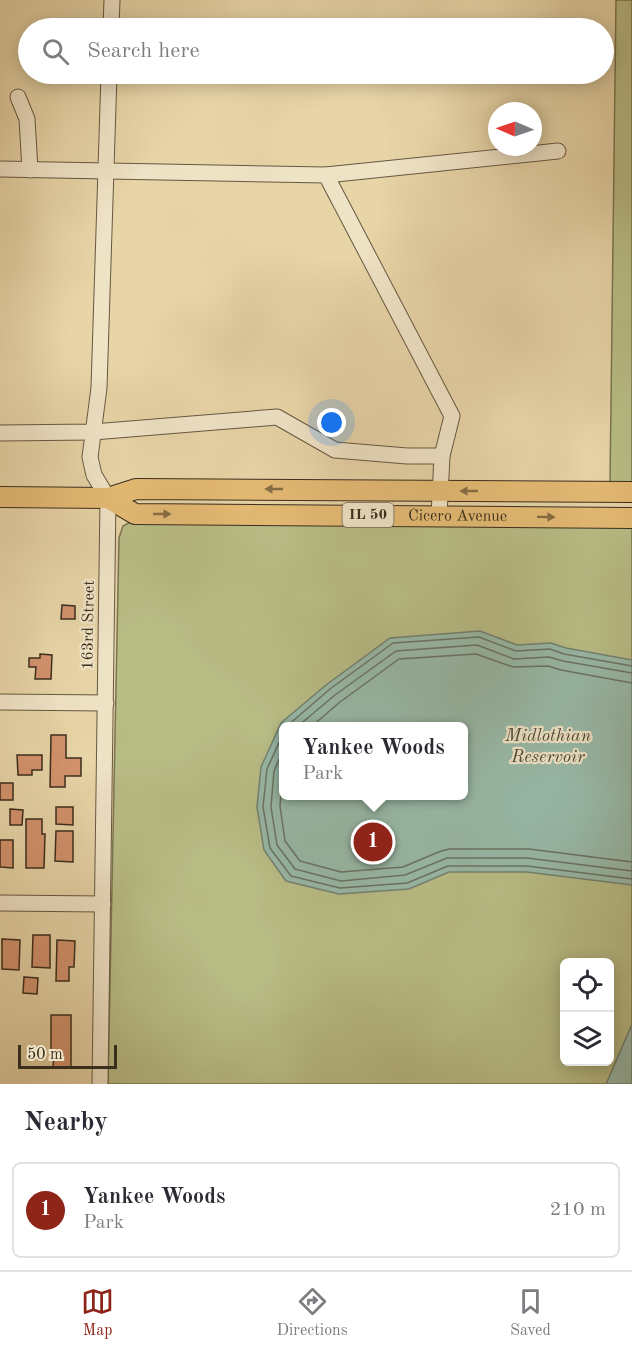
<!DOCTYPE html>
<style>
:root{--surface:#fff;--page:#f2f2f3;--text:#2b2b33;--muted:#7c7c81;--line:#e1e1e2;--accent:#8f2418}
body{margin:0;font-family:"Old Standard TT",serif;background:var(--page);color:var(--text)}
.controls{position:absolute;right:18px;bottom:18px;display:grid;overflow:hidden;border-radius:9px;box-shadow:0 3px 15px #0003}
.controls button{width:54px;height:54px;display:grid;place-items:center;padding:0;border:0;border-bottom:2px solid var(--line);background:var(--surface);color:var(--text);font:30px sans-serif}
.compass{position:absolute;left:488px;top:102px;width:54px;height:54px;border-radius:50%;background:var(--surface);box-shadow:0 3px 15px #0003;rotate:272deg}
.scale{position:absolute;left:18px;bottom:15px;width:99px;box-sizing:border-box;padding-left:6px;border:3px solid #3b2e1d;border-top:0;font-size:16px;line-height:21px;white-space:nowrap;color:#3b2e1d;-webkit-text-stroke:4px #efe3c6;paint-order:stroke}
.you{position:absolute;left:332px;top:423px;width:21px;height:21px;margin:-15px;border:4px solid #fff;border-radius:50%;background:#1a73e8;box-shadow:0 0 0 9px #1a73e833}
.badge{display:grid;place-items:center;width:39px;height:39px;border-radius:50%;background:var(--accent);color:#fff;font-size:20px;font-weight:700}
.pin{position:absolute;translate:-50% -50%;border:3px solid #fff;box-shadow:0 2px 6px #0006}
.popup{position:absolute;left:279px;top:722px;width:189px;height:78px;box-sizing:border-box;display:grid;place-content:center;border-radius:9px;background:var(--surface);filter:drop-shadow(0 2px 4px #0005);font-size:20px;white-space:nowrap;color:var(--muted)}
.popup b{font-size:22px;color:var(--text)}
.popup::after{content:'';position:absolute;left:50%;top:100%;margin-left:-12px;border:12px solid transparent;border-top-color:var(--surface)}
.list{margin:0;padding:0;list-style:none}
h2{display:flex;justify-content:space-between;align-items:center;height:78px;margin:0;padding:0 24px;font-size:26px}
h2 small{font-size:20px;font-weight:400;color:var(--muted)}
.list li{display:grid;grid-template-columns:39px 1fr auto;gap:18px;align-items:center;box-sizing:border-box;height:96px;margin:0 12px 12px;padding:0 12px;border:2px solid var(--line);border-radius:9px}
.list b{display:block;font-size:22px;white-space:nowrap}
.list p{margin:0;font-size:20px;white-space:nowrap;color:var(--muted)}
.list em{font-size:20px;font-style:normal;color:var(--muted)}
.icon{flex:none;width:33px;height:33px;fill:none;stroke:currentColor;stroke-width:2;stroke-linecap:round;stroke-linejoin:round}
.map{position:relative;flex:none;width:632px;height:1084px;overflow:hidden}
.search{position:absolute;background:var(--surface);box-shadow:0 3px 15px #0003;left:18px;right:18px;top:18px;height:66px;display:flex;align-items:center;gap:15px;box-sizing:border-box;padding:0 21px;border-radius:33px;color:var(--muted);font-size:22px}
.sheet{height:186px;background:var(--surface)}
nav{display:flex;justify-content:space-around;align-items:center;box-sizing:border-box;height:84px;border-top:2px solid var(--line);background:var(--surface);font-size:16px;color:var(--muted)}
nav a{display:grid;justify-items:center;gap:3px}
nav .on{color:var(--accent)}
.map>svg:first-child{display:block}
.green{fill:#b8bc85;stroke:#7a7551;stroke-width:1.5;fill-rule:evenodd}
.water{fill:#97b8a7;stroke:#728170;stroke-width:1.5;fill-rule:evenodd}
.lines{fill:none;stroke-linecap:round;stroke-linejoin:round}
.shore{stroke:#697362;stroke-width:1.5}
.building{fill:#d2926d;stroke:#3b2e1d;stroke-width:1.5}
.minor-casing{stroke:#665840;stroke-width:17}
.major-casing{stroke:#3b2e1d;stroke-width:22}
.minor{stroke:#efe3c6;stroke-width:15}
.major{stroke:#e4ba74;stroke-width:20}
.oneway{fill:#876d44}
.labels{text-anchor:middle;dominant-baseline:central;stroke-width:4.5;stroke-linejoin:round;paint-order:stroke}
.shield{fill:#efe3c6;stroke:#716450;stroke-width:1.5}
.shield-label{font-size:15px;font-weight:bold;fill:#3b2e1d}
.street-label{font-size:16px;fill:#3b2e1d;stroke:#efe3c6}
.water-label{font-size:18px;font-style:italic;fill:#4d4a39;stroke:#efe3c6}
</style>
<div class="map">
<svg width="632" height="1084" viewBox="0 0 632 1084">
<rect width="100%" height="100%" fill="#e7d4a7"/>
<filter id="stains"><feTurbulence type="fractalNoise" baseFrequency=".00333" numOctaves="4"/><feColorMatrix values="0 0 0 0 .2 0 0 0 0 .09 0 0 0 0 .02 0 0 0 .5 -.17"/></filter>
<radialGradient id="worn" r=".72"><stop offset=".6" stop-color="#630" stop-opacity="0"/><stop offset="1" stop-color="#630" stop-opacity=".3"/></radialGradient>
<g class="green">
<path d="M 616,0 L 632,0 L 632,484 L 610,484 Z"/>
<path d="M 134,520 L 632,524 L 632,1084 L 108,1084 L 119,538 L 123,526 ZM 283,726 L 463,726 L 463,796 L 283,796 ZM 564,962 L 610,962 L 610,1062 L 564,1062 Z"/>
</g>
<g class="water">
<path d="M 480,631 L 517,645 L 551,643 L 566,648 L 632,660 L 632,885 L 527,872 L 449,872 L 409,889 L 339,894 L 286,881 L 264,850 L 257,807 L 261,767 L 281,723 L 326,685 L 390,638 ZM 283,726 L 463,726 L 463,796 L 283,796 Z"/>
<path d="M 632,1024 L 632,1084 L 606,1084 Z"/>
</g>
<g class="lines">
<g class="shore">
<path d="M 287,726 L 330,689 L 393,643 L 479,637 L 516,651 L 550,649 L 564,654 L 632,666"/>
<path d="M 298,726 L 335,695 L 396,651 L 477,645 L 514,659 L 549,657 L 563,661 L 632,673"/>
<path d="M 312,726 L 340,702 L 399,659 L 476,654 L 513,667 L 548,666 L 561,670 L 632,683"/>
<path d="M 283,734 L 267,769 L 263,807 L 270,848 L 291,876 L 340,888 L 407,883 L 448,866 L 527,866 L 632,879"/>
<path d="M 283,751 L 274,771 L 271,807 L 277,845 L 295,869 L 341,881 L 405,875 L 447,858 L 527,858 L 632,871"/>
<path d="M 283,772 L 280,806 L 285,841 L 300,861 L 341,872 L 403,867 L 441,851 L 450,849 L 529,849 L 632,862"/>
</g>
</g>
<g class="building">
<path d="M 62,605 L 75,606 L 75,619 L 61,619 Z"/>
<path d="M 40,654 L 52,655 L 51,679 L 35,679 L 36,667 L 29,667 L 29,658 L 40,658 Z"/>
<path d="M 51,735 L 66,735 L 66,758 L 81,758 L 81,776 L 65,776 L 65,787 L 50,787 Z"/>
<path d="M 17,755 L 42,755 L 42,770 L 32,770 L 32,775 L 18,775 Z"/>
<rect x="0" y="783" width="13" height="17"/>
<path d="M 56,807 L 73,807 L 73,825 L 56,824 Z"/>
<path d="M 10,809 L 23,810 L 22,825 L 10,825 Z"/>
<path d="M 26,819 L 42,819 L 42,834 L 45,834 L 44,868 L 26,868 Z"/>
<path d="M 56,831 L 73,831 L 73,862 L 55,861 Z"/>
<path d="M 0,840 L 13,840 L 13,868 L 0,867 Z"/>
<path d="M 33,935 L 50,935 L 50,968 L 32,967 Z"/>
<path d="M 2,939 L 20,940 L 19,970 L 2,969 Z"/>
<path d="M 57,940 L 75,941 L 74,967 L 69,967 L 69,981 L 56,981 Z"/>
<path d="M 24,977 L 38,978 L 37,994 L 23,993 Z"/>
<path d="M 51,1015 L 71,1015 L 71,1067 L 53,1067 L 54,1056 L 51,1056 Z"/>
</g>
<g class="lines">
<defs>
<g id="minor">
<path d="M 111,28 L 112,0"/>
<path d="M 18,97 L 27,119 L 30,170"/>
<path d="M 0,169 L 326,175 L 452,416 L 442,456 L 439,516"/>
<path d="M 326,175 L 558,151"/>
<path d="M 0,433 L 93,432 L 277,417 L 335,450 L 407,456 L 442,456"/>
<path d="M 0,702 L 106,703"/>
<path d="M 0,903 L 103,904"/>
<path d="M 100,1084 L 108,498 L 94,475 L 90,457 L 99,388 L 109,74"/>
</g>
<g id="major">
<path d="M 0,497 L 108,498 L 136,489 L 632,492"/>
<path id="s1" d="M 108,498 L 135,514 L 632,518"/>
</g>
</defs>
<use href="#minor" class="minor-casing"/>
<use href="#major" class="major-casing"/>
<use href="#minor" class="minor"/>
<use href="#major" class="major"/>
</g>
<defs><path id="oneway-solid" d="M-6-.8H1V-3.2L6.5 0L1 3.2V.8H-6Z" transform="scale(1.5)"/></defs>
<g class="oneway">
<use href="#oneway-solid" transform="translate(274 489) rotate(-180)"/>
<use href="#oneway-solid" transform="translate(469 491) rotate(-180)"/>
<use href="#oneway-solid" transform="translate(162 514)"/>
<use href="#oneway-solid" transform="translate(546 517) rotate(1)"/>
</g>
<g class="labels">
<rect class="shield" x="342.5" y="503" width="51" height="24" rx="4.5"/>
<g class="shield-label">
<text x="368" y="515">IL 50</text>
</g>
<g class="street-label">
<text stroke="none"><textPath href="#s1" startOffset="354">Cicero Avenue</textPath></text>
<text transform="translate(89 625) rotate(-89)">163rd Street</text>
</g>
<g class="water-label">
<text x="548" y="736">Midlothian<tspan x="548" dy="21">Reservoir</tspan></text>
</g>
</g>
<rect width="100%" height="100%" filter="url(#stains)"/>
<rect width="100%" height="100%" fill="url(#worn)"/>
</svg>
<div class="controls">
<button><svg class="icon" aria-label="locate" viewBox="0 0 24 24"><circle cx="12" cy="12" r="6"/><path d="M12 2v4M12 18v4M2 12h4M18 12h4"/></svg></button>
<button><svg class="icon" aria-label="layers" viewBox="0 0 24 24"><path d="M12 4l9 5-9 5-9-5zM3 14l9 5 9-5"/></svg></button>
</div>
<svg class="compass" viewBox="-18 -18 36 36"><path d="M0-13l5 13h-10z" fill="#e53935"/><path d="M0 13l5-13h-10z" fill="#7c7c81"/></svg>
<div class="scale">50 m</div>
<div class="you"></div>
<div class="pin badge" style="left:373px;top:842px">1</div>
<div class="popup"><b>Yankee Woods</b>Park</div>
<div class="search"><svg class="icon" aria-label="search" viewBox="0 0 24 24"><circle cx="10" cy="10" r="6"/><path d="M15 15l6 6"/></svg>Search here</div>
</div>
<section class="sheet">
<h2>Nearby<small></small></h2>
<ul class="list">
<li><span class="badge">1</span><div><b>Yankee Woods</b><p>Park</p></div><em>210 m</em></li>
</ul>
</section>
<nav>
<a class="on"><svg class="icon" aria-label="map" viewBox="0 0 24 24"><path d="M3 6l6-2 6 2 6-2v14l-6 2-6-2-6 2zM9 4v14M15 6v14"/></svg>Map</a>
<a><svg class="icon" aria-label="directions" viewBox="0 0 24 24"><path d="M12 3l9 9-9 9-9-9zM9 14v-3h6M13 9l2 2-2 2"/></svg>Directions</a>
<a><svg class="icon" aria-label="saved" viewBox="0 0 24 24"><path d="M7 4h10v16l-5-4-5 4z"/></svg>Saved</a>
</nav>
